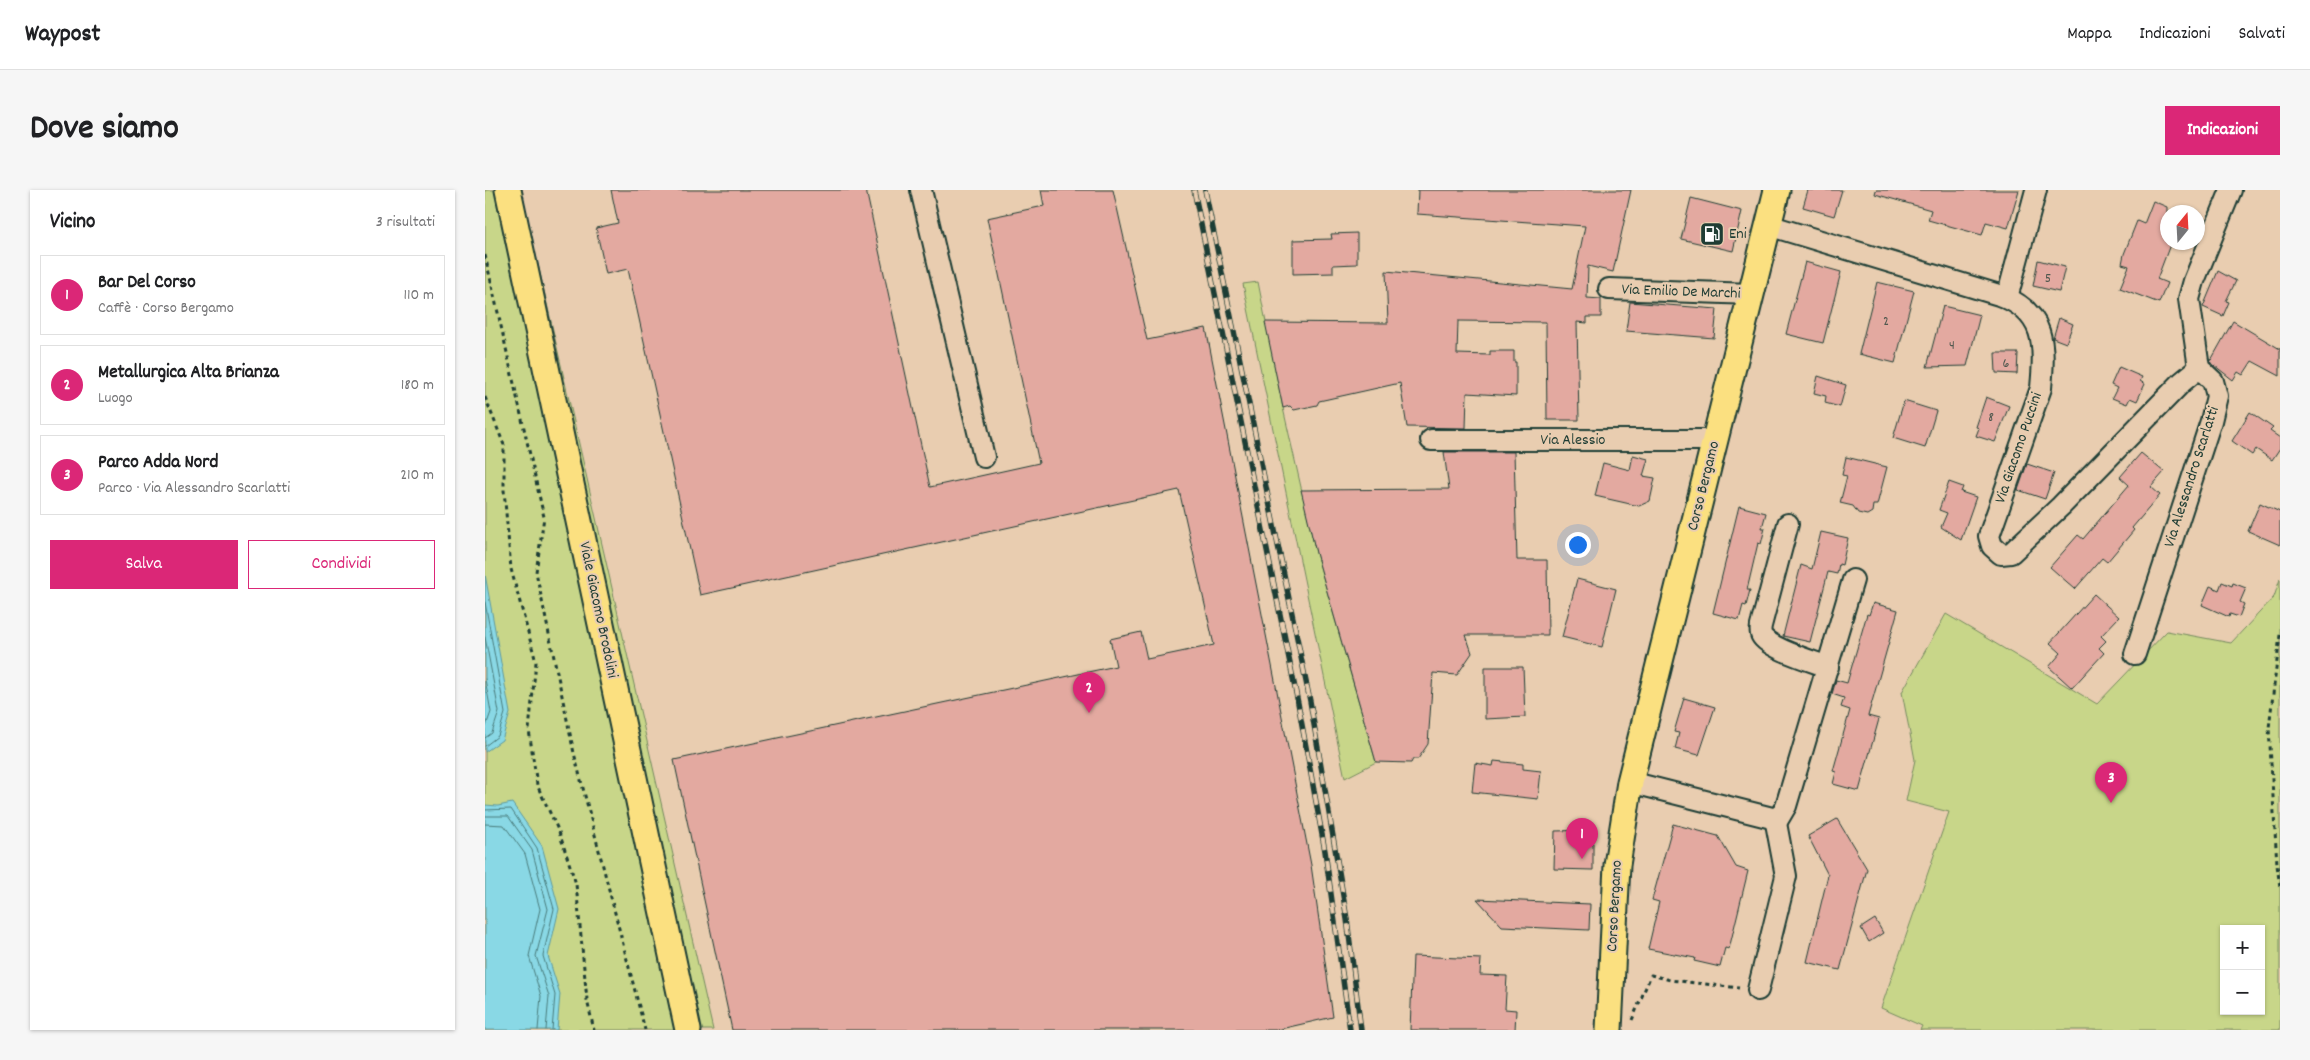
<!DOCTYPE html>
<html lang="it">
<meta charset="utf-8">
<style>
:root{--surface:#fff;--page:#f6f6f6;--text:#202124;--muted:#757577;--line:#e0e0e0;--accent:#db2777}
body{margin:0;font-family:Dekko,sans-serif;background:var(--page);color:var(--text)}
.controls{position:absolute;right:15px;bottom:15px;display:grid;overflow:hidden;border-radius:0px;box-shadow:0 1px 4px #0004}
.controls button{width:45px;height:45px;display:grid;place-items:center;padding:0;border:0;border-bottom:1px solid var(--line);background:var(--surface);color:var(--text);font:25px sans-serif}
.compass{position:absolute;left:1675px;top:15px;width:45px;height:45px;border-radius:50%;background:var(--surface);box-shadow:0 1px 4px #0004;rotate:18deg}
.you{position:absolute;left:1092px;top:354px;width:18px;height:18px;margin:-12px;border:4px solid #fff;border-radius:50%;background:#1a73e8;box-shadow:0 0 0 8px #1a73e833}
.badge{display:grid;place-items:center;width:32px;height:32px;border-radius:50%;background:var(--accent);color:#fff;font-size:16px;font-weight:700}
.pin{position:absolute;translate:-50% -41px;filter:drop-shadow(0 1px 2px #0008)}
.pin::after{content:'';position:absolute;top:26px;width:18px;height:15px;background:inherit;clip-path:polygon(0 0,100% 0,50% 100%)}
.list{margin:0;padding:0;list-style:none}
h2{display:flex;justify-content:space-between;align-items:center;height:65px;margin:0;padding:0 20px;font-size:21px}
h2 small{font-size:16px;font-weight:400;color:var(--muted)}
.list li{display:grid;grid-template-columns:32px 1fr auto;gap:15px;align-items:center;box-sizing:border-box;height:80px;margin:0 10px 10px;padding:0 10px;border:1px solid var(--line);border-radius:0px}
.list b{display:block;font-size:19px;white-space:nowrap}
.list p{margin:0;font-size:16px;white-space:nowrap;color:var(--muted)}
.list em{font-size:16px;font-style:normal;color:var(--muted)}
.actions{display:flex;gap:10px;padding:15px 20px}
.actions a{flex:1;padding:11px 0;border:1px solid var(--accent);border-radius:0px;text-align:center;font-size:18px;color:var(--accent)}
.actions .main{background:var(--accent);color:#fff}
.map{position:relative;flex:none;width:1795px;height:840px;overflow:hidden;border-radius:0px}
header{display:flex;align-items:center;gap:30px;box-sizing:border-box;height:70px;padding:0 25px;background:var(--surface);border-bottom:1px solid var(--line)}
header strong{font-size:24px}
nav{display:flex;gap:28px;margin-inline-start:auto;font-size:18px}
.intro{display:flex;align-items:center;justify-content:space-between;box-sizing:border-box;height:120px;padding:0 30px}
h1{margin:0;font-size:35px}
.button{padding:12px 22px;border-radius:0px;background:var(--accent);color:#fff;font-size:18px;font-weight:700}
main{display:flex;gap:30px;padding:0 30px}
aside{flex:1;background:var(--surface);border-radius:0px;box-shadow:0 1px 4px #0004}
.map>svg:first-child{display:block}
.green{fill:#c8d689;stroke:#748a5e;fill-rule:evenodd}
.water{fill:#89d8e5;stroke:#5f9a9e}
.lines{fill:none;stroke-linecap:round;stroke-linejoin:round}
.shore{stroke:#497b7b;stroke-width:1}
.building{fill:#e3a9a0;stroke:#1f3d34}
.minor-casing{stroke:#1f3d34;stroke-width:24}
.major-casing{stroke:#1f3d34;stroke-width:29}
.path{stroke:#1f3d34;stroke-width:3;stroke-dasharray:4 4;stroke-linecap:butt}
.minor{stroke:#e9cdb0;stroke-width:20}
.major{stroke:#fbe080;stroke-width:25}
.rail-casing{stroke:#1f3d34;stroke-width:5.5}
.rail{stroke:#e9cdb0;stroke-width:4;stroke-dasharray:11;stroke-linecap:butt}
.labels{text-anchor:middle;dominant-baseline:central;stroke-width:4;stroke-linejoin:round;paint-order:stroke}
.number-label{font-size:14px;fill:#50584f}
.poi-label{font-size:16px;fill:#1f3d34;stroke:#e9cdb0;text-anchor:start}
.street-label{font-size:16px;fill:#1f3d34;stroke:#e9cdb0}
</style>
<header>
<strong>Waypost</strong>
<nav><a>Mappa</a><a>Indicazioni</a><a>Salvati</a></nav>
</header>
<div class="intro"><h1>Dove siamo</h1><a class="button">Indicazioni</a></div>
<main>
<aside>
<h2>Vicino<small>3 risultati</small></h2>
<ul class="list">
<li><span class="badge">1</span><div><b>Bar Del Corso</b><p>Caffè · Corso Bergamo</p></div><em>110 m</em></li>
<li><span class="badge">2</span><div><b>Metallurgica Alta Brianza</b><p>Luogo</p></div><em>180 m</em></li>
<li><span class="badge">3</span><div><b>Parco Adda Nord</b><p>Parco · Via Alessandro Scarlatti</p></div><em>210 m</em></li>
</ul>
<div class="actions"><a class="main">Salva</a><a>Condividi</a></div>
</aside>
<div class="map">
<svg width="1795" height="840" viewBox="0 0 1795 840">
<rect width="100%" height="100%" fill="#e9cdb0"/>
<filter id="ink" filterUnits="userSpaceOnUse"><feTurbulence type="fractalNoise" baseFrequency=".02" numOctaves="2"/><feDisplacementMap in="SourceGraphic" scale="10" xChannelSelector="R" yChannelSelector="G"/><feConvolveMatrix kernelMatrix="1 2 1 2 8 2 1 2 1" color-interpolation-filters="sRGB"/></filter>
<g filter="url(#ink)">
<g class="green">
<path d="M 0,0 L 36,0 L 228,840 L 0,840 Z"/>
<path d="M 773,92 L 798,218 L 831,363 L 891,572 L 860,588 L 758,94 Z"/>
<path d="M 1795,389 L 1795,840 L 1435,840 L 1437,836 L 1396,818 L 1464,622 L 1421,611 L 1430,570 L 1417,502 L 1461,424 L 1612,514 L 1682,441 L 1746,453 L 1789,407 ZM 1739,739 L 1776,739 L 1776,821 L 1739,821 Z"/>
</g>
<g class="water">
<path d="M 0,384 L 25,523 L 17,550 L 0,562 Z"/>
<path d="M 27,613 L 57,656 L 74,719 L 63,766 L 75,804 L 72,840 L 0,840 L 0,615 L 13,616 Z"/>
</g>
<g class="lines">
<g class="shore">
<path d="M 0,412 L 20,523 L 13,546 L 0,556"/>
<path d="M 0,447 L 14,522 L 7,543 L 0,548"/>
<path d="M 0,489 L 6,522 L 0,539"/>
<path d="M 0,620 L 26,619 L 52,658 L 69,719 L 58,766 L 70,805 L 67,840"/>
<path d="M 0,626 L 23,626 L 47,660 L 63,719 L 51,766 L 64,806 L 61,840"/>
<path d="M 0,634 L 19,635 L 40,664 L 55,719 L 44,766 L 56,806 L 53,840"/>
</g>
</g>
<g class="building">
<path d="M 126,0 L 381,0 L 445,297 L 554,273 L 502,28 L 559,16 L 556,0 L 628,0 L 662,150 L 721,138 L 826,675 L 848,827 L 791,840 L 247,840 L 189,570 L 631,476 L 625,449 L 656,442 L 662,469 L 729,455 L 694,300 L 215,405 L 143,79 L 121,84 L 111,38 L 133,33 Z"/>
<path d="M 933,0 L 1146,0 L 1128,82 L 1103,76 L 1102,108 L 1116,109 L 1116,127 L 1102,127 L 1102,133 L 1092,132 L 1094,230 L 1062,230 L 1061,132 L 973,131 L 972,164 L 1005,165 L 1005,161 L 1029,161 L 1029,172 L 1031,172 L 1031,206 L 982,203 L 981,238 L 922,237 L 915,193 L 834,211 L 832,215 L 809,220 L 805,216 L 798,218 L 780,132 L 903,133 L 901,81 L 1087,99 L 1100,36 L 932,24 Z"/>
<path d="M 1323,0 L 1357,0 L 1349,26 L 1318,17 Z"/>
<path d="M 1391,0 L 1534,0 L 1523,38 L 1501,32 L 1497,45 L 1443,30 L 1446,20 L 1390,4 Z"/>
<path d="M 1206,8 L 1257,21 L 1248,61 L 1196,49 Z"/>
<path d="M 1668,11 L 1682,17 L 1682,52 L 1686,52 L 1672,89 L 1682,93 L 1674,113 L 1635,98 L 1644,76 L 1637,74 L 1639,64 L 1652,31 L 1659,34 Z"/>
<path d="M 872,43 L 872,74 L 848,75 L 848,83 L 808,84 L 808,50 L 847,49 L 846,44 Z"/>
<path d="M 1553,70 L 1580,77 L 1574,102 L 1548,96 Z"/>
<path d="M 1320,72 L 1356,82 L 1338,153 L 1301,144 Z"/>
<path d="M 1733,81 L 1751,91 L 1741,111 L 1744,112 L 1738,126 L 1718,117 Z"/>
<path d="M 1392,92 L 1429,101 L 1410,173 L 1374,164 Z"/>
<path d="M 1145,112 L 1232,119 L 1229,148 L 1141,141 Z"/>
<path d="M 1458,116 L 1495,125 L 1482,176 L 1442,177 Z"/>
<path d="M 1574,128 L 1588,134 L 1581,153 L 1568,148 Z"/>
<path d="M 1748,131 L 1795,159 L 1795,186 L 1767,171 L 1758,185 L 1753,182 L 1748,190 L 1725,172 Z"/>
<path d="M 1510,163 L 1533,163 L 1532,184 L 1511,183 Z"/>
<path d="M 1634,177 L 1657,187 L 1655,191 L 1660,194 L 1652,211 L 1645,208 L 1642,214 L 1627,208 L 1632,198 L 1626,195 Z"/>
<path d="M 1333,186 L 1361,195 L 1355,217 L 1340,213 L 1341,206 L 1329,203 Z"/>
<path d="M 1501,207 L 1524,216 L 1510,252 L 1491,246 L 1494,238 L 1491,237 Z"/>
<path d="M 1419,211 L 1451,221 L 1440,258 L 1408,248 Z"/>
<path d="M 1765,222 L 1788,238 L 1785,241 L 1795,248 L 1795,258 L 1787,270 L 1771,259 L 1767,265 L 1747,251 Z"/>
<path d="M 959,262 L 1029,262 L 1032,370 L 1062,370 L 1063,445 L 981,445 L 987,463 L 972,485 L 948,483 L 943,554 L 933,569 L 928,569 L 926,573 L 891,572 L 831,363 L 816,300 L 964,299 Z"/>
<path d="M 1656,263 L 1679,282 L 1666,297 L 1675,305 L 1647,338 L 1649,340 L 1622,372 L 1617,368 L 1590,399 L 1565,377 L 1593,345 L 1598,349 L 1644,295 L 1635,287 Z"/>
<path d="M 1148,265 L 1163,269 L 1158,286 L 1170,288 L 1165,311 L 1154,316 L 1110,306 L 1118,273 L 1145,280 Z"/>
<path d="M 1361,267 L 1402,277 L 1392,315 L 1388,315 L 1387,322 L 1382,325 L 1373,323 L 1368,316 L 1355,313 L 1362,286 L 1357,285 Z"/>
<path d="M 1542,274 L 1569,283 L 1560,309 L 1533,300 Z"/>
<path d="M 1464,292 L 1478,297 L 1476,302 L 1491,307 L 1476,350 L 1456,337 L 1462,323 L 1454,320 Z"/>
<path d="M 1775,313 L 1795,322 L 1795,355 L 1763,341 Z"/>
<path d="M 1254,316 L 1281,323 L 1277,338 L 1280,338 L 1276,354 L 1273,353 L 1262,400 L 1265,400 L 1261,416 L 1258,415 L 1254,430 L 1228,423 Z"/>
<path d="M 1336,342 L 1363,348 L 1357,375 L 1354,374 L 1352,384 L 1343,382 L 1325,452 L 1298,446 L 1316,375 L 1327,379 Z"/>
<path d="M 1092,389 L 1131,399 L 1117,457 L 1077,447 Z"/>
<path d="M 1737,392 L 1747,396 L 1748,393 L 1761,398 L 1755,412 L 1759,414 L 1754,427 L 1745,424 L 1744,427 L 1717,415 L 1725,396 L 1734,400 Z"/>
<path d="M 1609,404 L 1634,427 L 1616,446 L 1621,451 L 1614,458 L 1619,463 L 1587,498 L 1564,477 L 1576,463 L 1565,453 Z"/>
<path d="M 1388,413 L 1413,420 L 1383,526 L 1394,529 L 1374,601 L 1348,594 L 1351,582 L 1348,581 L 1365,520 L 1356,517 L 1359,508 L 1347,504 L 1351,490 L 1362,493 L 1382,424 L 1384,425 Z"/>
<path d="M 1000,477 L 1038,477 L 1040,527 L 1000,529 Z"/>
<path d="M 1199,508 L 1230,517 L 1214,565 L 1190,559 L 1194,543 L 1189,542 Z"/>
<path d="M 1009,571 L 1038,574 L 1038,579 L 1056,581 L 1053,609 L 987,602 L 990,573 L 1008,576 Z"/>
<path d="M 1352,629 L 1382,679 L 1355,780 L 1322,772 L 1343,685 L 1323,646 Z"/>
<path d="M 1188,634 L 1233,646 L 1251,677 L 1263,681 L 1244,759 L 1240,758 L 1235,777 L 1209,771 L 1210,768 L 1163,759 L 1174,712 L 1167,710 Z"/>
<path d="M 1108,640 L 1108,680 L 1069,679 L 1070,641 Z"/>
<path d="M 992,709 L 1105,714 L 1104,740 L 1017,736 Z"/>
<path d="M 1390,729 L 1398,743 L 1384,752 L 1376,738 Z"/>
<path d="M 928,766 L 996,769 L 995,785 L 1022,786 L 1020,819 L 1031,820 L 1030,840 L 925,840 Z"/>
</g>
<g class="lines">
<defs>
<g id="minor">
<path d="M 436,0 L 499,267"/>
<path d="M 1283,35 L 1514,105 C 1561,122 1560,155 1556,198 L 1504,346 L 1507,356 L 1516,364 L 1526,363 L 1576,316 L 1697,192 L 1714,178"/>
<path d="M 1124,99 L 1267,104"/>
<path d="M 1522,108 L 1551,0"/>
<path d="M 946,250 L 1231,250"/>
<path d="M 1303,334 L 1277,432 C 1276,435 1275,440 1276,444 C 1279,457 1330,472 1343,477"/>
<path d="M 1650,464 L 1726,231 L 1732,206 L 1728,191 L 1714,178 L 1704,109 L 1709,91 L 1746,0"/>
<path d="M 1145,592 L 1287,628 L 1291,633 L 1301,616 L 1368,390"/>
<path d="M 1273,800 L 1301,686 L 1291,633"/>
</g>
<g id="major">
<path d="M 23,0 L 203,840"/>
<path d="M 1124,840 L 1132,675 L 1145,592 L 1292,0"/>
</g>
</defs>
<use href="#minor" class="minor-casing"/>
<use href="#major" class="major-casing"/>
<g class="path">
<path d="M 0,65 L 59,327 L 51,382 L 89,563 L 160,840"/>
<path d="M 0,207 L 19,255 L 19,300 L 26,379 L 51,472 L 44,540 L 52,595 L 74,642 L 91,694 L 102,810 L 109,840"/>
<path d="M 1795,445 L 1784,538 L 1792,675 L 1795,697"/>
<path d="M 1147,830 L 1166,785 L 1185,790 L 1254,798"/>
</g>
<use href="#minor" class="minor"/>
<use href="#major" class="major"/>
<defs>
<g id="rail">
<path d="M 709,0 L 813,513 L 840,661 L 865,840"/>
<path d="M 720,0 L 825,511 L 862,729 L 876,840"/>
</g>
</defs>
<use href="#rail" class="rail-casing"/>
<use href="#rail" class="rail"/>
</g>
</g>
<defs>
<symbol id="fuel-square" viewBox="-11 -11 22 22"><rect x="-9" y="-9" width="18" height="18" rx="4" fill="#1f3d34" stroke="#e9cdb0"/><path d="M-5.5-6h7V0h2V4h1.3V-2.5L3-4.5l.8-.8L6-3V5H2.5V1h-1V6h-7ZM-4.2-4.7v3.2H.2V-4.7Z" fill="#fff"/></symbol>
</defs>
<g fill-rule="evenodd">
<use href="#fuel-square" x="1213" y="30" width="28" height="28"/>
</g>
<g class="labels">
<g class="number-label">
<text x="1563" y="89">5</text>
<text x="1401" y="132">2</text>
<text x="1467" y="156">4</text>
<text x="1521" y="174">6</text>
<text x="1506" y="228">8</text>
</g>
<g class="poi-label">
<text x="1244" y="44">Eni</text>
</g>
<g class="street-label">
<text transform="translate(1196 102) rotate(2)">Via Emilio De Marchi</text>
<text x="1088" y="250">Via Alessio</text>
<text transform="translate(1534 258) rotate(-71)">Via Giacomo Puccini</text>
<text transform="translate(1707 287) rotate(-72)">Via Alessandro Scarlatti</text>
<text transform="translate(1219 296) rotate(-76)">Corso Bergamo</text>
<text transform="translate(113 420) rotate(78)">Viale Giacomo Brodolini</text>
<text transform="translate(1130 716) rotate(-87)">Corso Bergamo</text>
</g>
</g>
</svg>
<div class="controls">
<button>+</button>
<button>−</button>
</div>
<svg class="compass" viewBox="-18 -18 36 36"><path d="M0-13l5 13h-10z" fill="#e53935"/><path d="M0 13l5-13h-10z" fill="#757577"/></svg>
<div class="you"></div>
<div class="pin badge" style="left:1097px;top:669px">1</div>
<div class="pin badge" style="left:604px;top:523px">2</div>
<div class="pin badge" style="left:1626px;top:613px">3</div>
</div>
</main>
